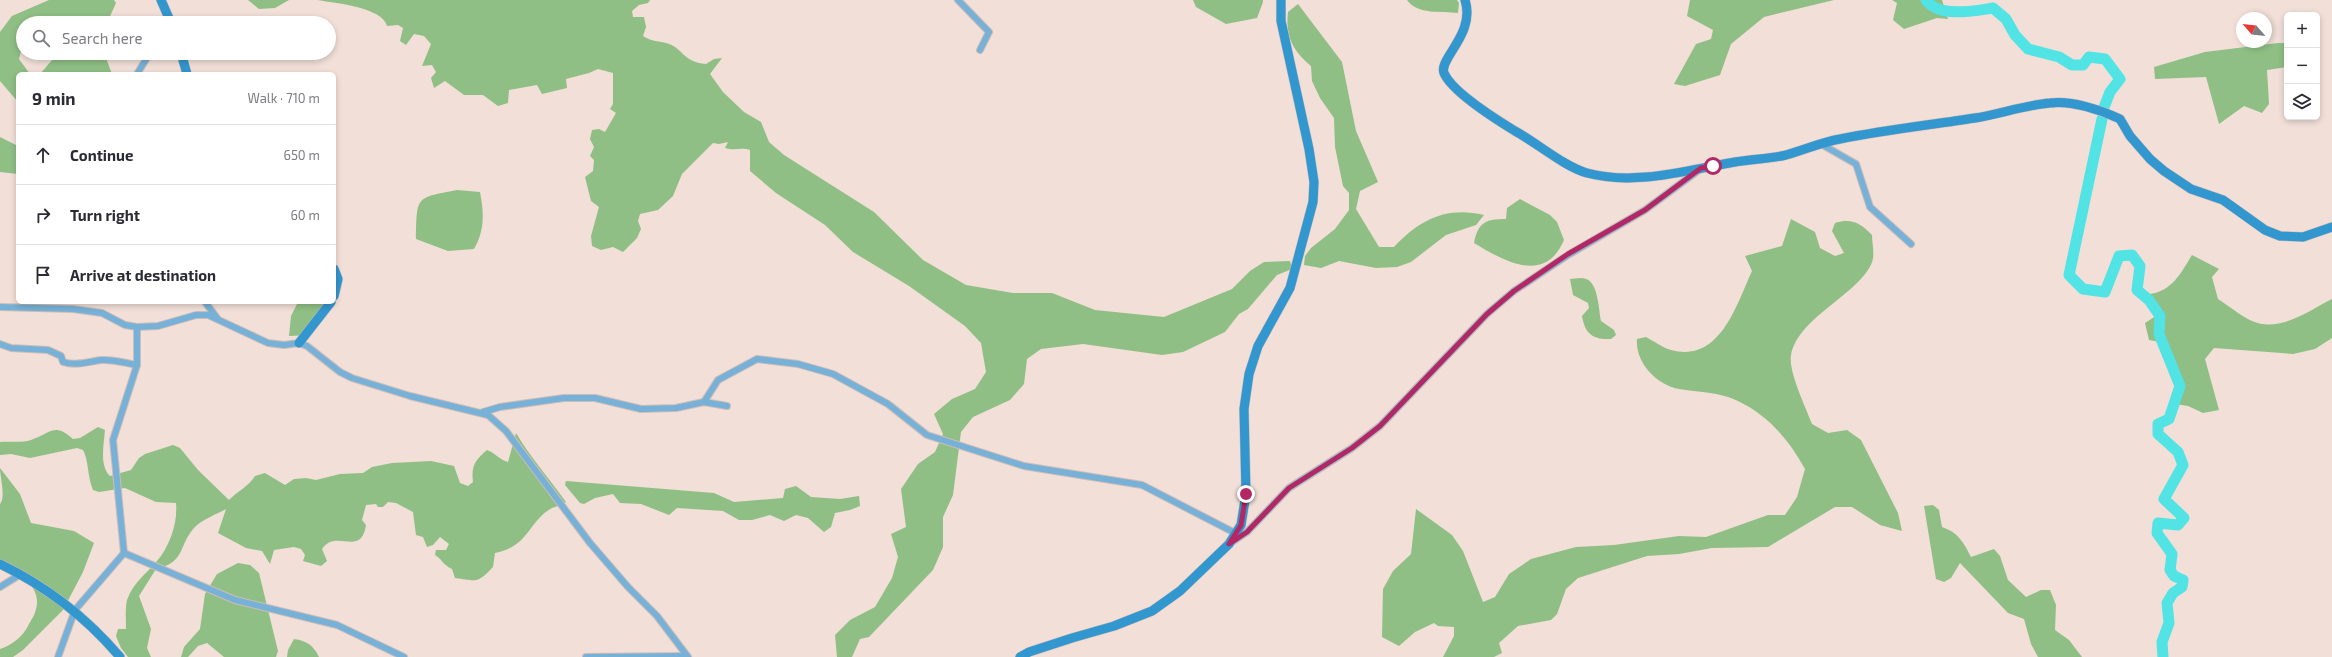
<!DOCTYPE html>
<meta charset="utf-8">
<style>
:root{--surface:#fff;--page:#f2f2f3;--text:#2b2b33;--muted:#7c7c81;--line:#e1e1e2}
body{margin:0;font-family:"Exo 2",sans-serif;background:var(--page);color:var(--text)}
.controls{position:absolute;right:12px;top:12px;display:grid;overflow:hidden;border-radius:6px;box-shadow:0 2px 6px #0003}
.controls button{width:36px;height:36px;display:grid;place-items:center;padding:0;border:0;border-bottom:1px solid var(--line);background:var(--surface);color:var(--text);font:20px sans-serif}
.compass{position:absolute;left:2236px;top:12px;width:36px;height:36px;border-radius:50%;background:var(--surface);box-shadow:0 2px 6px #0003;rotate:298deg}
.stop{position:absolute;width:12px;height:12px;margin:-9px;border:3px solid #b32864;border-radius:50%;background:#fff}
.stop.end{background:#b32864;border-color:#fff;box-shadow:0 1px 4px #0008}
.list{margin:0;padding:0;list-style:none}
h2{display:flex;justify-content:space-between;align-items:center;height:52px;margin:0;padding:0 16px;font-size:17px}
h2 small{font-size:13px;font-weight:400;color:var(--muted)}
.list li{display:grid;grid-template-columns:26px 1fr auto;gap:12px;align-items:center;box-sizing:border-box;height:60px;padding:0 16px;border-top:1px solid var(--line)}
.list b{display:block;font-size:15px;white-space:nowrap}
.list em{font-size:13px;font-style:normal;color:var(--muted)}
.icon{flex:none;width:22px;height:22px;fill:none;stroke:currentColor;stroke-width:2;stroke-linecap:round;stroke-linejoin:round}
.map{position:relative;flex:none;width:2332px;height:657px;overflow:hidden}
.search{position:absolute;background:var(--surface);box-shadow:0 2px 6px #0003;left:16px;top:16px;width:320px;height:44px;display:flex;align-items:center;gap:10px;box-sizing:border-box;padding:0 14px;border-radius:22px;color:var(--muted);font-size:15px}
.panel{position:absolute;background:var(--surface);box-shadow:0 2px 6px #0003;left:16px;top:72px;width:320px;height:232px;border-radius:6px}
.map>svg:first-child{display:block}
.green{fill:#8fbf85}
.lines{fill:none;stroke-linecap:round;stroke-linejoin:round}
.river{stroke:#52e3e4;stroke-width:11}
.street-casing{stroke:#cdbdb7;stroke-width:8}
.secondary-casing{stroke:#cdbdb7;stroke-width:10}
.street{stroke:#77b1d7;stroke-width:6}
.secondary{stroke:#3296cf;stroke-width:9}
.route{stroke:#b32864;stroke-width:5}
</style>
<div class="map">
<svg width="2332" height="657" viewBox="0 0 2332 657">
<rect width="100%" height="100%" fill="#f1dfd8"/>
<g class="green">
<path d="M 49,0 L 114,0 L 116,3 L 107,23 L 71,23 L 65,18 L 61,23 L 23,23 L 23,43 L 19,59 L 30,74 L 18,74 L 18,102 L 0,81 L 0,32 L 12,16 Z"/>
<path d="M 248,0 L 289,0 L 275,8 L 259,9 Z"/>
<path d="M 317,0 L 650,0 L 648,3 L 639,5 L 632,11 L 633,17 L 644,17 L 646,27 L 643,36 C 651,41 657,41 666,43 C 684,48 682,62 706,64 L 714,59 L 722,58 L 710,74 L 723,92 L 744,112 L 761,122 L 769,142 L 784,155 L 874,212 L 923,260 L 966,285 L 1013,293 L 1052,293 L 1095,310 L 1164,317 L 1232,289 L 1250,271 L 1264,262 L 1290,261 L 1292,269 L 1277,275 L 1248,309 L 1239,314 L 1225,332 L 1183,352 L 1162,355 L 1083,344 L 1041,349 L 1027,359 L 1024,384 L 1010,400 L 973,417 L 961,432 L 953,495 L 943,517 L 943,547 L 933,570 L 869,637 L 860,639 L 852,657 L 837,657 L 835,635 L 850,620 L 875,607 L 892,578 L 898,557 L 891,534 L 906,527 L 901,489 L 918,464 L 935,452 L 943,434 L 934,414 L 952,399 L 975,389 L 986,372 L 981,343 L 965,326 L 909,286 L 853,252 L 825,225 L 776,193 L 750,171 L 750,150 C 741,147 734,151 725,148 L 728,142 L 719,144 L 713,143 L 682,174 L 673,196 L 658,210 L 640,214 L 638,221 L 641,229 L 637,238 L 623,252 L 613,247 L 601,250 L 592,246 L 591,236 L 599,207 L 591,201 L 585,177 L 593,171 L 594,160 L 590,156 L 594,147 L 590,139 L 592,130 L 599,129 L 605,132 L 616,113 L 610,109 L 613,104 L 613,73 L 598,69 L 589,73 L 566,79 L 567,88 L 542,94 L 537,85 L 509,90 L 508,103 L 498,106 L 483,95 L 464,95 L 445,81 L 434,88 L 431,78 L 436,72 L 432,65 L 422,66 L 431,44 L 424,36 L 414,34 L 406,45 L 400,41 L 403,28 L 398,25 L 387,26 C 382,7 335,3 317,0 Z"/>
<path d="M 1193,0 L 1263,0 L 1263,2 L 1257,18 L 1226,24 L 1196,7 Z"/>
<path d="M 1407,0 L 1457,0 L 1459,3 L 1458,13 C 1442,11 1417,15 1407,0 Z"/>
<path d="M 1690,0 L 1834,0 L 1764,17 L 1731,44 L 1720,75 L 1685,86 L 1674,84 L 1696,44 L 1711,39 L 1713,30 L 1687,16 Z"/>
<path d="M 1892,0 L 1942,0 L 1948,19 L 1937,18 L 1904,29 L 1893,20 L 1897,3 Z"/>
<path d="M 1298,4 L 1342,62 L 1356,131 L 1378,182 L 1360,191 L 1356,209 L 1379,247 L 1394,247 C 1420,219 1447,206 1484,215 L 1476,225 L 1446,235 L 1411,262 L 1397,267 L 1376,268 L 1339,261 L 1321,268 L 1304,265 L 1305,256 L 1311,248 L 1335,229 L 1349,210 L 1349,193 L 1343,186 L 1335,147 L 1334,118 L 1320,98 L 1312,81 L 1311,66 C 1293,51 1285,36 1288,12 Z"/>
<path d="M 2278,43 L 2287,43 L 2287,67 L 2267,70 L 2269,104 L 2262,113 L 2244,106 L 2219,124 L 2206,77 L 2155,79 L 2154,67 L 2205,52 Z"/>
<path d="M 58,53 L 88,53 L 106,58 L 112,74 L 40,74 Z"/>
<path d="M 0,137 L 18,146 L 18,174 L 0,172 Z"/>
<path d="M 457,190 L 480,192 C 484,213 485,230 474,249 L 448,251 L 416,239 C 417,196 415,198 457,190 Z"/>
<path d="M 1520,199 L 1550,215 L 1557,222 L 1564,240 C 1545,285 1504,261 1474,243 C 1478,222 1486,219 1506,219 L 1507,208 Z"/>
<path d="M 1791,219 L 1815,232 L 1820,248 L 1835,256 L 1844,253 L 1832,231 L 1835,223 C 1852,218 1860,223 1872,235 C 1872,243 1875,255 1872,262 C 1861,293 1798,317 1791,355 C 1788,371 1806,408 1812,424 L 1828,433 L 1847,430 L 1861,440 L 1898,513 L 1902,531 L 1880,525 L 1852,507 L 1835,507 L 1768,547 L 1712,548 L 1679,554 L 1647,556 L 1578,578 L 1566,589 L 1557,614 L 1551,620 L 1518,626 L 1499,643 L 1502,653 L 1494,657 L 1443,657 L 1454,636 L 1454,627 L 1438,626 L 1434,623 L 1415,632 L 1399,646 L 1382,637 L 1383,589 L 1393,571 L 1411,554 L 1416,509 L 1452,535 L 1463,551 L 1483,602 L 1495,597 L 1509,574 L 1531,559 L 1576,547 L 1614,545 L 1679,536 L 1706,537 L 1768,515 L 1785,515 L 1797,497 L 1805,469 C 1789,440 1769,416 1738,401 C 1720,392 1697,392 1679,389 C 1656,385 1635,362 1637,339 L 1646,337 C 1654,341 1663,348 1671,350 C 1720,363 1736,306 1752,271 L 1745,256 L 1782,246 Z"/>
<path d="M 2192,255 L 2219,269 L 2212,277 L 2218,299 C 2229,306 2241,316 2252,321 C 2280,333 2308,311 2332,299 L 2332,338 L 2315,349 L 2293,354 L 2214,348 L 2205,359 L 2219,410 L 2203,413 L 2188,406 L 2169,403 L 2175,387 L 2166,343 L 2149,340 L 2145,323 L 2162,312 L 2150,294 C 2172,291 2181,273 2192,255 Z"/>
<path d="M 1570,279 C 1575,279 1581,277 1586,279 C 1598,282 1599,311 1601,321 L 1614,330 L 1616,335 L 1611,339 C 1593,340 1585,334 1582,316 L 1589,308 L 1588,303 L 1573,295 Z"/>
<path d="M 296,302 L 324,302 L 310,335 L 289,336 L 291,316 L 297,304 Z"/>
<path d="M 98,427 L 105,430 C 104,444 99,465 110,476 L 131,470 L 139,458 L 145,454 L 173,445 L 180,448 L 198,470 L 229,500 C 238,491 249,486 255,476 L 265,473 L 285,485 L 294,479 L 306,478 L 316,480 L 340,474 L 363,473 L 372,467 L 392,463 L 431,461 L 454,466 L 460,483 L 468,486 L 473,482 C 471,466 475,460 487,450 C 495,453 500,460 508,462 L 516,433 C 530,457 549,478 566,502 C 561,506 557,506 552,508 C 528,521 530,546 495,553 L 493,567 C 477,584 477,581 455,578 L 452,569 C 442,564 442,559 435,555 L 436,550 L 446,550 L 449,544 L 440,537 L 433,545 L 427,547 L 423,537 L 416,535 L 413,512 L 396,503 L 388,502 L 383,507 L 378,507 L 376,504 L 366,505 L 362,520 L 366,525 C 361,558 336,528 322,549 L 327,561 L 321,566 L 303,561 L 305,555 L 301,549 L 294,547 L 274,550 L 270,564 L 262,551 L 246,548 L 218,533 L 226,509 C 217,514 201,520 194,528 C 178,546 186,562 156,569 L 139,596 L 151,629 L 147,648 L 151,657 L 128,657 L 121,648 L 116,636 L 118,629 L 126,629 C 126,620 125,609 127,600 C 133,583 146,574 157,561 C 170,546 178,522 176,503 L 156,502 L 125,488 L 99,492 L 93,490 C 87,476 89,461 83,450 L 77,448 L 30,458 L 11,454 L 0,455 L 0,442 C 10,441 22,443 31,440 C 51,433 54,422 73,439 L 80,438 Z"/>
<path d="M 0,468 L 20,494 L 31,523 L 74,531 L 94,543 L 83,572 L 63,610 L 23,650 L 13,657 L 0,657 L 0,649 C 11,646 23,636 28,626 C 31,620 35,615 36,609 C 43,586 15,570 0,560 L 0,504 C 6,497 0,478 0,468 Z"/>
<path d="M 566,481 L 714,493 L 734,502 L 783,498 L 785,489 L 796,486 L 811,497 L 840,499 L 859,496 L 860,506 L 850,510 L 835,513 L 831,527 L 824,532 L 808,518 L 796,515 L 784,521 L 770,515 L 752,520 L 739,520 L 723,511 L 677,508 L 669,515 L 641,504 L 620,503 L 613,494 L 595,498 L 584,504 L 580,503 L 565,485 Z"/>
<path d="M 1933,505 L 1939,510 L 1942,527 C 1958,532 1964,543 1971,557 L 1994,549 L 2000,556 L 2008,580 L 2026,597 L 2041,590 L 2050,590 L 2056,605 L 2055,630 L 2069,640 L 2082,657 L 2038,657 L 2031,644 L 2024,619 L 2008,613 L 1960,563 L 1951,578 L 1944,582 L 1936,579 L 1924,506 Z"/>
<path d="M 238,563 L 250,565 L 259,573 L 278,651 L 276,657 L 224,657 L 207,643 L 198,646 L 188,657 L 181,657 L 184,647 L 200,629 L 205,594 L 217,574 Z"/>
<path d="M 294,639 C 307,641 313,645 319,657 L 287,657 L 288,650 Z"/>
</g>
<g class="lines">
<g class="river">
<path d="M 1926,0 C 1939,18 1974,11 1993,8 L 2006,19 L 2015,35 L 2028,49 L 2059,57 L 2072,65 L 2083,65 L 2089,57 L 2105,59 L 2120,79 L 2110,92 L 2103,110"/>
<path d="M 2102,119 L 2069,275 L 2083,289 L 2105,292 L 2119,256 L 2132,255 L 2140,266 L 2137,290 L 2149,300 L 2160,316 L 2159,334 L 2180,386 L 2169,419 L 2158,424 L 2158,434 L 2178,452 L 2183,465 L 2164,499 L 2184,518 L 2178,525 L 2158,523 L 2157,533 L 2172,554 L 2170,570 L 2174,576 L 2183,580 L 2182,587 L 2173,593 L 2167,603 L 2169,623 L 2162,642 L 2163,657"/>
</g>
<defs>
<g id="street">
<path d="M 958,0 L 989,32 L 980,50"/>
<path d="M 137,74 L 150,53"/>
<path d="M 1821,144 L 1856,164 L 1870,207 L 1911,244"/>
<path d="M 205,302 L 217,318"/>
<path d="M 0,307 L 73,309 L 102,313 L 125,325 L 137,327 L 158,326 L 196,315 L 208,315 L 268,343 L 284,345 L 299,343 L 307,346 L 340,372 L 352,378 L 410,396 L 488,415 L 506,431 L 590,543 L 628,587 L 657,616 L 688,657"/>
<path d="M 0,344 L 11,348 L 48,350 L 61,356 L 63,362 C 76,366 88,362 101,360 C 113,359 125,363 137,365"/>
<path d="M 704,402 L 718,380 L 757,359 L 798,364 L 833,374 L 888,404 L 927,435 L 1024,466 L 1142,485 L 1237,534"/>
<path d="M 483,412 L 500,407 L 564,398 L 595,398 L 641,409 L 676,408 L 704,402 L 727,406"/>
<path d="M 1232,542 L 1247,532 L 1289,488 L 1352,448 L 1380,426 L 1487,314 L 1514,291 L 1568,255 L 1645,210 L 1699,170"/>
<path d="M 124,553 L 113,440 L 137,365 L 137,327"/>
<path d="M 0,587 L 21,574"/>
<path d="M 58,657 L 75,610 L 124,553 L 235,600 L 337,625 L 404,657"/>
<path d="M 586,657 L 687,656"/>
</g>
<g id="secondary">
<path d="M 161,0 L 171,23"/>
<path d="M 1465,0 C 1476,34 1438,59 1444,73 C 1452,92 1497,120 1515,131 C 1537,143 1565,167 1587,173 C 1636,186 1687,170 1735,162 C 1752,159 1769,159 1786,155 C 1804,150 1822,142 1840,139 C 1885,130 1930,125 1975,118 C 2000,114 2025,105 2050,103 C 2071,100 2101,110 2120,119 L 2130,136 L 2150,159 L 2164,171 L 2191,189 L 2223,200 L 2265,230 L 2280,236 L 2303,237 L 2332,227"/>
<path d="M 181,53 L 187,74"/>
<path d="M 334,269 L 338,279 L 334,296"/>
<path d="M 299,343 L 331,302"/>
<path d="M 0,564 C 48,587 86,617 120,657"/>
<path d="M 1020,657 L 1029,652 L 1072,638 L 1114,626 L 1152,611 L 1180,591 L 1229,544 L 1241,525 L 1246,494 L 1244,409 L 1249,374 L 1258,346 L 1290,288 L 1313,202 L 1314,182 L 1309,149 L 1281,21 L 1281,0"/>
</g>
</defs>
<use href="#street" class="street-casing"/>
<use href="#secondary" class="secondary-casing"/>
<use href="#street" class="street"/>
<use href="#secondary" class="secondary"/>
</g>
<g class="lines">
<path class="route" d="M 1246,494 L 1241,525 L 1229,544 L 1247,532 L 1289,488 L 1352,448 L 1380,426 L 1487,314 L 1514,291 L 1568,254 L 1645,210 L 1701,168 L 1713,166"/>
</g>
</svg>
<div class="controls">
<button>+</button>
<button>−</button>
<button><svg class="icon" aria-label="layers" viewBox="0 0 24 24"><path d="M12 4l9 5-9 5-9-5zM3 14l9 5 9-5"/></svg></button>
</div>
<svg class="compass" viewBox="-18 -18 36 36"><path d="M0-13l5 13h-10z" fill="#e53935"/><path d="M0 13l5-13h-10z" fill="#7c7c81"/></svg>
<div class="stop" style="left:1713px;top:166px"></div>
<div class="stop end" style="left:1246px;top:494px"></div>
<div class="search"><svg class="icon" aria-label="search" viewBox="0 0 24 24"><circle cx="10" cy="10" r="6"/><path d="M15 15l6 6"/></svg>Search here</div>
<section class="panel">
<h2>9 min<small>Walk · 710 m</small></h2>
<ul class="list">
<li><svg class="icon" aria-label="ahead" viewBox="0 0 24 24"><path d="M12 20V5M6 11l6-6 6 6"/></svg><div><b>Continue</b></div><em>650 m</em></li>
<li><svg class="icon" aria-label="right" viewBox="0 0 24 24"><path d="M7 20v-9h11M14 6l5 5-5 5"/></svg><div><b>Turn right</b></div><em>60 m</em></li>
<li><svg class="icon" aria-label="arrive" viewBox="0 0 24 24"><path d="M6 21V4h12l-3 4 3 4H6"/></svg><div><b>Arrive at destination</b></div></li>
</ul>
</section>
</div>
